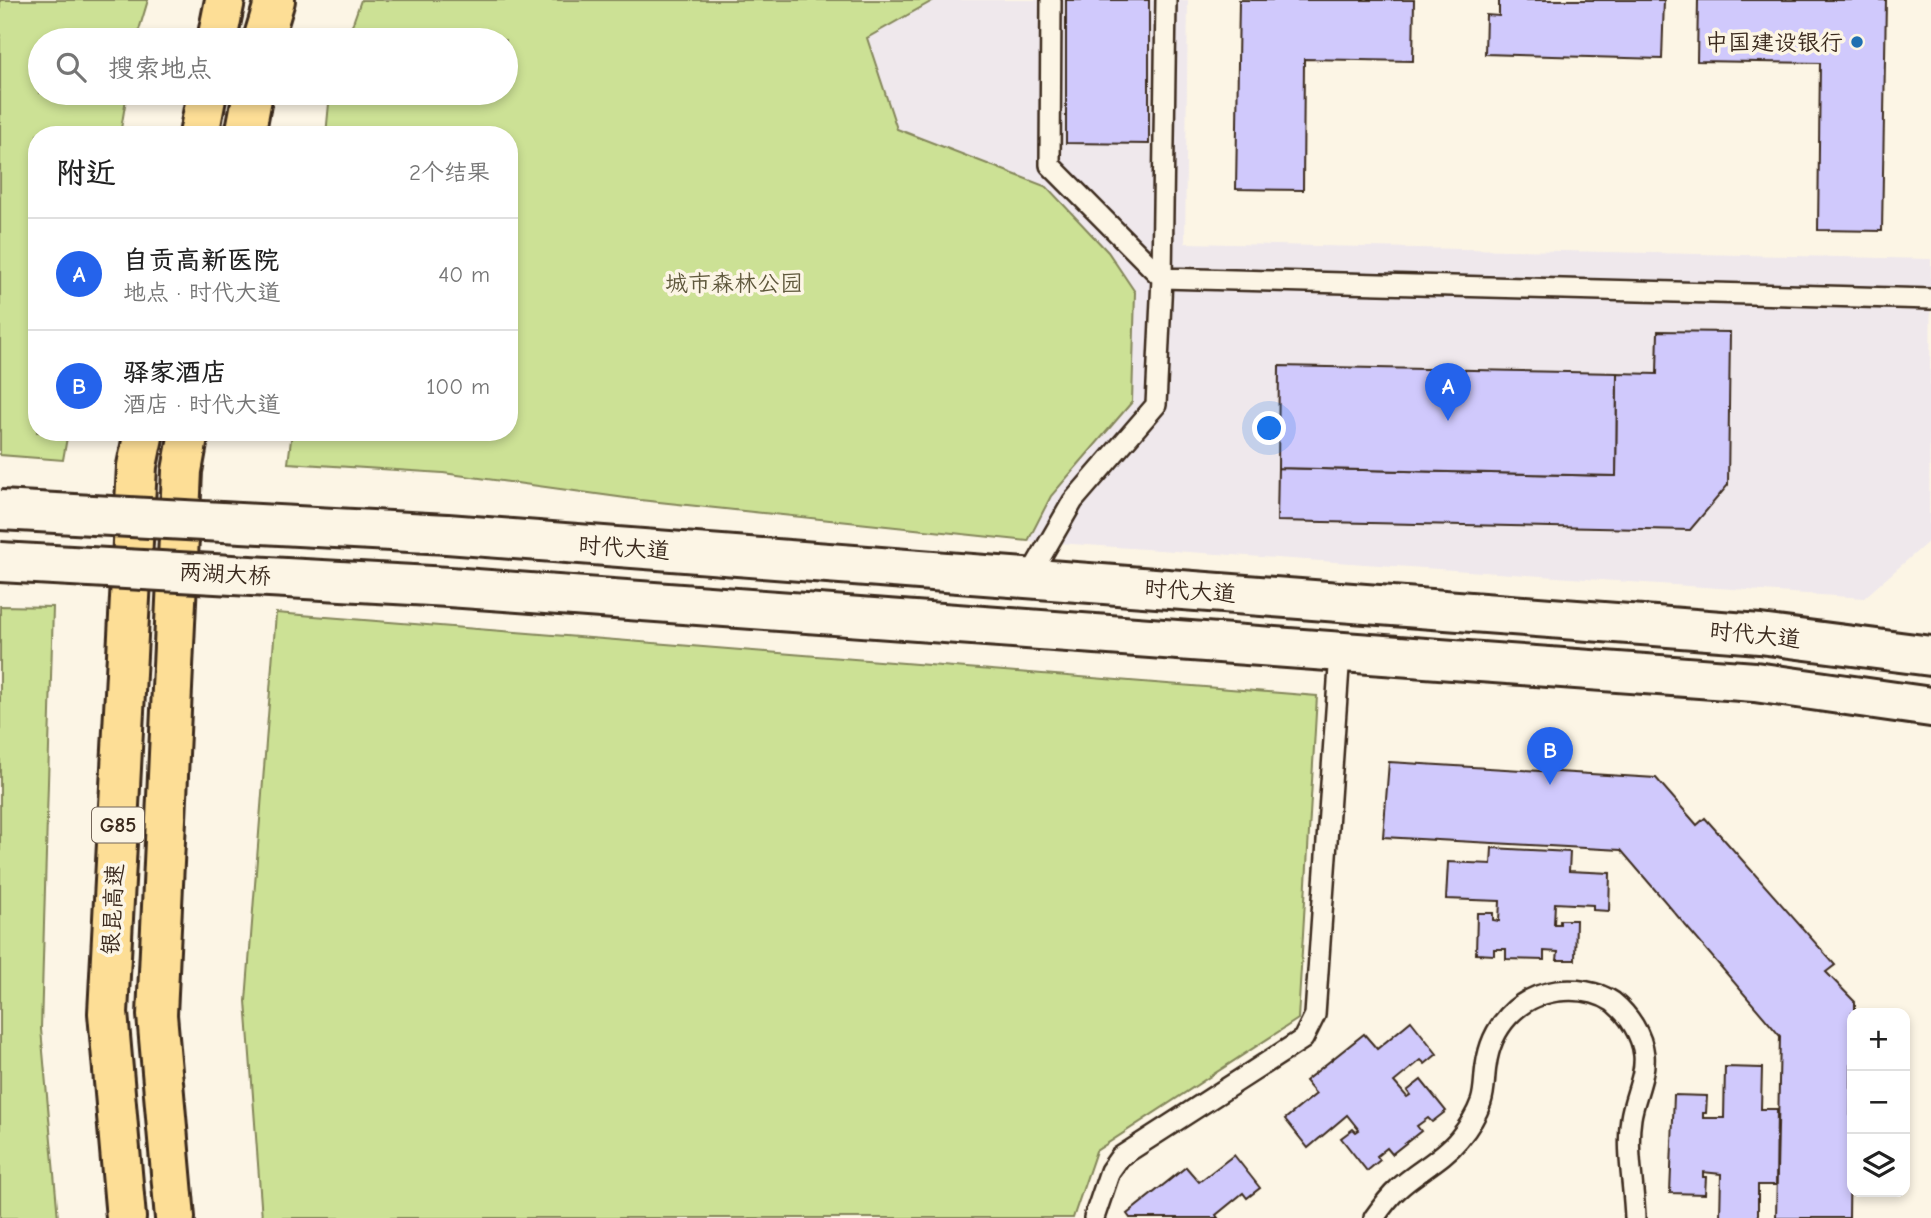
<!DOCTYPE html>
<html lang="zh">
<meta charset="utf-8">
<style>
:root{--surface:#fff;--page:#f6f6f6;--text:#222;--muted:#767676;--line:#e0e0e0;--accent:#2563eb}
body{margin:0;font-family:"Comic Neue","LXGW WenKai TC",sans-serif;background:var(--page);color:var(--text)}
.controls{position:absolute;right:21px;bottom:21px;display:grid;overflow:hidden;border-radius:14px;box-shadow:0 4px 10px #0003}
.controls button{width:63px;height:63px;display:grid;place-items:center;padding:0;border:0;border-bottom:2px solid var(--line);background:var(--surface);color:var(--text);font:35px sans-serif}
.you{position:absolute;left:1270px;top:429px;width:24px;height:24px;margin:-18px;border:5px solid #fff;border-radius:50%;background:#1a73e8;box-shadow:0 0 0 10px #1a73e833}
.badge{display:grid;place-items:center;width:46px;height:46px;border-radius:50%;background:var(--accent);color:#fff;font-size:23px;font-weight:700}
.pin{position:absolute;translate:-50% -58px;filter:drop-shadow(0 2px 4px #0008)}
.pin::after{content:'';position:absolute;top:37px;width:24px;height:21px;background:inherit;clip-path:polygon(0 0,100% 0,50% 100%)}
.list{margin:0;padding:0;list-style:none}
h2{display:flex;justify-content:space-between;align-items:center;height:91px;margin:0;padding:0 28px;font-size:30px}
h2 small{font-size:23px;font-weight:400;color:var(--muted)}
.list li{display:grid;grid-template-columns:46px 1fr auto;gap:21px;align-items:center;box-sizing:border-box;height:112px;padding:0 28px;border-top:2px solid var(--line)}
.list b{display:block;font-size:26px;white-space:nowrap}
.list p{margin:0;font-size:23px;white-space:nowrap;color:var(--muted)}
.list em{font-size:23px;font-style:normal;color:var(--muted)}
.icon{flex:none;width:38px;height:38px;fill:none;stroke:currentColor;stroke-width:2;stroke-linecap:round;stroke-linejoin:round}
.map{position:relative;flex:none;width:1931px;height:1218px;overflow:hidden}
.search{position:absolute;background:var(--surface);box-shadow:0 4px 10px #0003;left:28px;top:28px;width:490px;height:77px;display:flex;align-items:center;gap:18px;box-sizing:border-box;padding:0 24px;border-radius:38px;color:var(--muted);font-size:26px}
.panel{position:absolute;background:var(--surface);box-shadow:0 4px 10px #0003;left:28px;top:126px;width:490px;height:315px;border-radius:28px}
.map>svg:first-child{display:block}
.built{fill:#efe8ec}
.green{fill:#cce195;stroke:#84865a;stroke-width:2}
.building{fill:#d0c9fc;stroke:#3b2a1e;stroke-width:2}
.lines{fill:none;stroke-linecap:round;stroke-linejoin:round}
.lane-casing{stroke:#3b2a1e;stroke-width:24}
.secondary-casing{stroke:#3b2a1e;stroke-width:44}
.highway-casing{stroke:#3b2a1e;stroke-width:44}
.lane{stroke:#fcf5e5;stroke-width:19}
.secondary{stroke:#fcf5e5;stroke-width:38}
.highway{stroke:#fdde96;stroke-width:38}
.secondary-bridge-casing{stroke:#3b2a1e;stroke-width:44;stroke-linecap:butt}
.secondary-bridge{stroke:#fcf5e5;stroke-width:38}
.poi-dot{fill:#1f6fb2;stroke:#fcf5e5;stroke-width:2.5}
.labels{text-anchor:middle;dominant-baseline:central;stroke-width:7;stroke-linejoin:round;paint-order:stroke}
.shield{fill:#fcf5e5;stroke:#75675a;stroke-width:2}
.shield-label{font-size:21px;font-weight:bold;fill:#3b2a1e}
.poi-label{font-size:23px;fill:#3b2a1e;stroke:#fcf5e5;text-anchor:end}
.park-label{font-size:23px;fill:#5f583c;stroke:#fcf5e5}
.street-label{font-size:23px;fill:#3b2a1e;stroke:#fcf5e5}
</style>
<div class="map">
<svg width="1931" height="1218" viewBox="0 0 1931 1218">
<rect width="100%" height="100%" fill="#fcf5e5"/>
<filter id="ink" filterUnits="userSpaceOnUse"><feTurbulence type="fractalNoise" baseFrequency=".0143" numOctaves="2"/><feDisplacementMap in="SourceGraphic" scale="14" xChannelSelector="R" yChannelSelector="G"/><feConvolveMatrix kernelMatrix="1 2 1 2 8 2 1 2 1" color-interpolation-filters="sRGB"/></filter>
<g filter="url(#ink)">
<path class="built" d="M 934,0 L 1188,0 L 1185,243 L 1931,259 L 1929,541 L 1864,598 L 1028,541 L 1051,496 L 1132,402 L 1135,292 L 1108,252 L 1047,187 L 897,129 L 867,37 Z"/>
<g class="green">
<path d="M 0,0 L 148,0 L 136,40 L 40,40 L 40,93 L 127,93 L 120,135 L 37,135 L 37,432 L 68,432 L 63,460 L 0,455 Z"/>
<path d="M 361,0 L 934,0 L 867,38 L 897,129 L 1047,187 L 1108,252 L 1135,292 L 1132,402 L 1051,496 L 1028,541 L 640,500 L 443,473 L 288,463 L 292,432 L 509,432 L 509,135 L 326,135 L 330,93 L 506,93 L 506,40 L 347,40 Z"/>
<path d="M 0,606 L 53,607 L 41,1029 L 58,1218 L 0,1218 Z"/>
<path d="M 276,613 L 1317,696 L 1298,1019 L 1096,1151 L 1073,1218 L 262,1218 L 246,1001 Z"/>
</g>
<g class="building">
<path d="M 1066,0 L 1149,0 L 1149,144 L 1066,143 Z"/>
<path d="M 1239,0 L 1414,0 L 1413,61 L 1304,59 L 1303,190 L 1236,189 Z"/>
<path d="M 1499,0 L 1664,0 L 1662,59 L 1485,54 L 1486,15 L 1499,16 Z"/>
<path d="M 1698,0 L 1886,0 L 1882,231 L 1818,230 L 1820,63 L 1697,61 Z"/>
<path d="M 1658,331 L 1730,332 L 1728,485 L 1690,530 L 1277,521 L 1278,468 L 1616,476 L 1617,373 L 1657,374 Z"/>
<path d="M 1279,366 L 1617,373 L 1616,476 L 1278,468 Z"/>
<path d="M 1389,762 L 1656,778 L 1697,825 L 1705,818 L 1835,965 L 1826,972 L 1855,1002 L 1855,1013 L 1852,1013 L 1849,1218 L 1776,1218 L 1780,1036 L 1621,850 L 1383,837 Z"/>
<path d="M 1492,848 L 1570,852 L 1569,871 L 1610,873 L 1609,911 L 1593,910 L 1593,905 L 1555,903 L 1554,924 L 1560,924 L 1560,920 L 1576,920 L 1575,960 L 1557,960 L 1558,952 L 1544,951 L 1544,960 L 1506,959 L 1506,949 L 1494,949 L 1494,955 L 1476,954 L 1477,913 L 1493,913 L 1493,920 L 1499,921 L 1500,901 L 1446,899 L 1448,862 L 1491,864 Z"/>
<path d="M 1411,1021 L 1437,1054 L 1425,1064 L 1421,1060 L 1394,1082 L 1407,1097 L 1410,1095 L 1407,1091 L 1421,1080 L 1446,1111 L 1432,1122 L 1428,1118 L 1417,1126 L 1421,1131 L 1392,1154 L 1387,1148 L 1377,1156 L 1380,1160 L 1367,1171 L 1341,1138 L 1353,1129 L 1356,1132 L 1359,1130 L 1347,1115 L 1308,1148 L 1285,1119 L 1316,1094 L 1305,1081 L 1364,1034 L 1377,1049 Z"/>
<path d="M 1725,1067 L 1762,1068 L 1761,1109 L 1777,1109 L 1776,1185 L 1758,1185 L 1758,1218 L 1720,1218 L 1721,1174 L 1703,1172 L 1703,1177 L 1706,1177 L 1705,1194 L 1670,1193 L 1674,1095 L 1707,1096 L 1706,1113 L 1703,1113 L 1703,1118 L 1724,1118 Z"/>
<path d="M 1234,1155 L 1260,1188 L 1247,1198 L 1243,1193 L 1216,1215 L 1218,1218 L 1130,1218 L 1127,1214 L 1186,1167 L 1199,1182 Z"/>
</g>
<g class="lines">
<defs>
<g id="lane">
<path d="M 1166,0 L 1162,278 L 1931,299"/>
<path d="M 1028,579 L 1073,501 L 1156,405 L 1162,278 L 1050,165 L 1051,0"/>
<path d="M 1094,1218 L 1110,1171 L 1120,1157 L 1303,1039 L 1315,1015 L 1340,653"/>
<path d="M 1374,1218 C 1381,1208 1389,1197 1398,1189 C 1417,1171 1442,1160 1459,1139 C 1468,1128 1476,1116 1481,1102 C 1485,1090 1484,1078 1486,1066 C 1491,1027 1517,997 1557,991 C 1575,989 1597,991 1613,1002 C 1629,1015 1642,1035 1644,1055 C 1646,1076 1634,1097 1631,1118 C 1626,1151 1634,1185 1635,1218"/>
</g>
<g id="secondary">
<path d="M 447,534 L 1760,634 L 1931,656"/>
<path d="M 449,587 L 1755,682 L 1931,707"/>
</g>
<g id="highway">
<path d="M 217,40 L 225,0"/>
<path d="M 263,40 L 275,0"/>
<path d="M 199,135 L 207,93"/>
<path d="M 245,135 L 253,93"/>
<path d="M 126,1218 L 108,1013 L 137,466 L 144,432"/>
<path d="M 175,1218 L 157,1015 L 182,471 L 189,432"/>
</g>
</defs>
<use href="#lane" class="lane-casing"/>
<use href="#secondary" class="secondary-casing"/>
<use href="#highway" class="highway-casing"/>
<use href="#lane" class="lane"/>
<use href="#secondary" class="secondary"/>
<use href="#highway" class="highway"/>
<defs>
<g id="secondary-bridge">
<path d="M 0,510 L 447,534"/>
<path d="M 0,562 L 449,587"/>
</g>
</defs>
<use href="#secondary-bridge" class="secondary-bridge-casing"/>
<use href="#secondary-bridge" class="secondary-bridge"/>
</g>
</g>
<circle class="poi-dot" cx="1857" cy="42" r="7"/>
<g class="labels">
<rect class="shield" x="92" y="807.5" width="52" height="35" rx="5"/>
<g class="shield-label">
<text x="118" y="825">G85</text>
</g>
<g class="poi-label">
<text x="1843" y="42">中国建设银行</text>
</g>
<g class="park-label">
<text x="734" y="283">城市森林公园</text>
</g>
<g class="street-label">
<text transform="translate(624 548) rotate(4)">时代大道</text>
<text transform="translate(225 574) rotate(3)">两湖大桥</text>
<text transform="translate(1190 591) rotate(4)">时代大道</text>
<text transform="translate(1755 635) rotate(6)">时代大道</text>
<text transform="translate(113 909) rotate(-87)">银昆高速</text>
</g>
</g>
</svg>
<div class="controls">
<button>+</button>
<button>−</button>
<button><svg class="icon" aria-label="layers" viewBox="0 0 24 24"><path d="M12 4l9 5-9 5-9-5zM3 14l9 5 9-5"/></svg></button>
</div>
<div class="you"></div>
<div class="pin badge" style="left:1448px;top:421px">A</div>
<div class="pin badge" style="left:1550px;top:785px">B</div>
<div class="search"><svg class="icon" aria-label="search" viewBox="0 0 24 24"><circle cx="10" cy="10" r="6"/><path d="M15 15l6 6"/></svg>搜索地点</div>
<section class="panel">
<h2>附近<small>2个结果</small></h2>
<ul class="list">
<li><span class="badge">A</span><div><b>自贡高新医院</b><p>地点 · 时代大道</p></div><em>40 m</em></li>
<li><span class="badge">B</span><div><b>驿家酒店</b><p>酒店 · 时代大道</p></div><em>100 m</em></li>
</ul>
</section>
</div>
